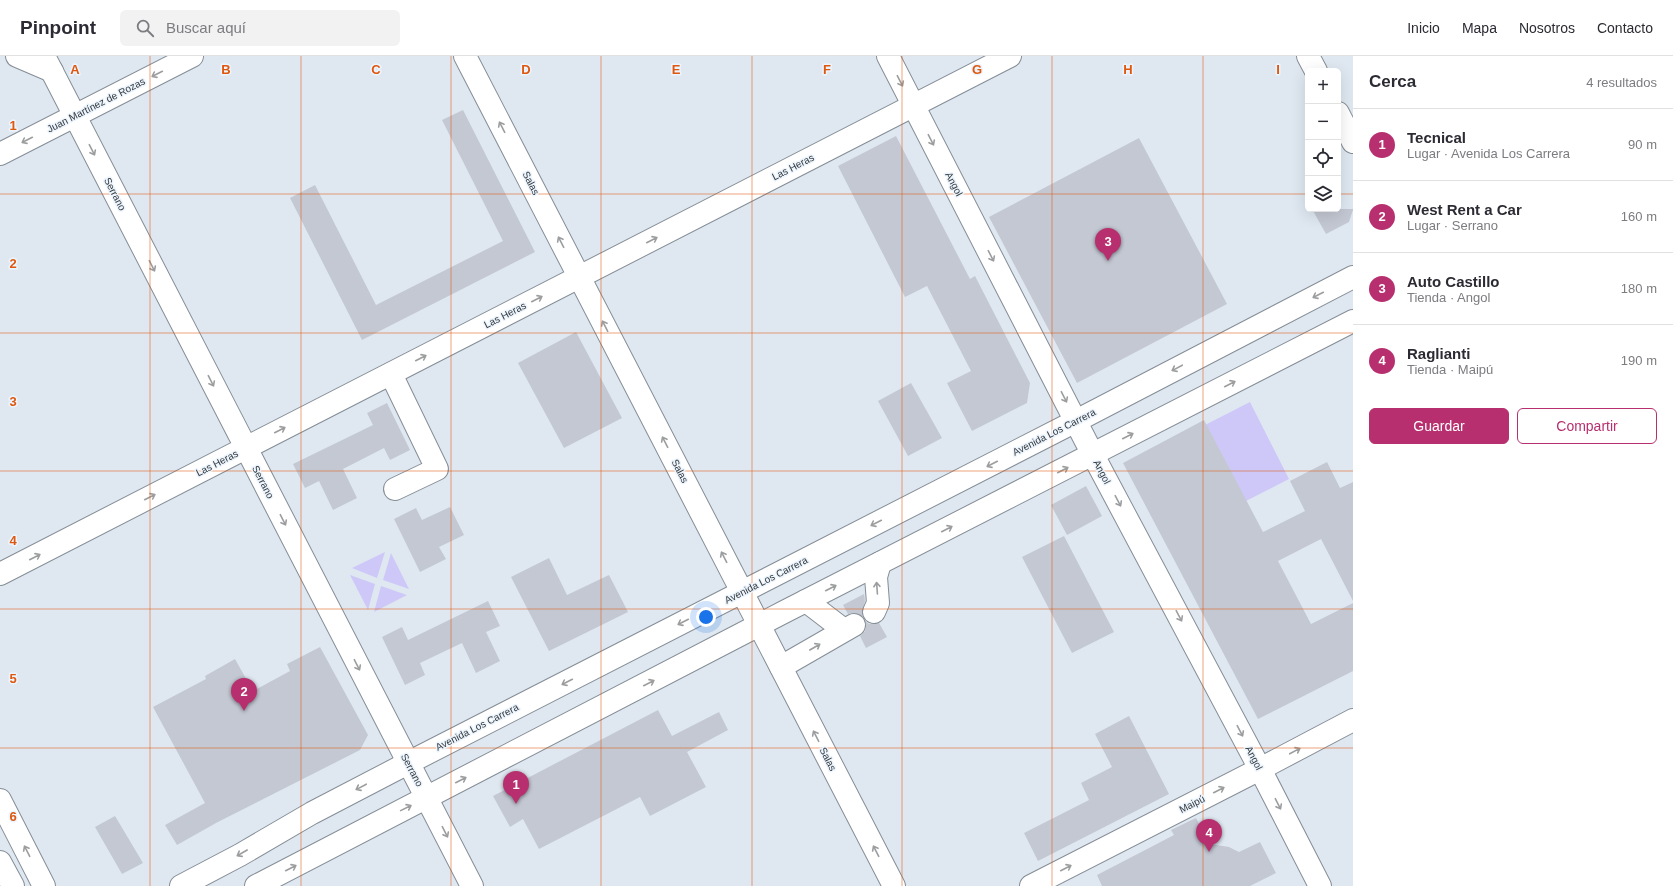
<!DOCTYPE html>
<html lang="es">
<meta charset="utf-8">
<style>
:root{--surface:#fff;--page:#f2f2f3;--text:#2b2b33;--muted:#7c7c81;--line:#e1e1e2;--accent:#b72f6e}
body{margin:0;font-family:Helvetica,sans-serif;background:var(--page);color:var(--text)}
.controls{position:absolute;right:12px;top:12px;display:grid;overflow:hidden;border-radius:6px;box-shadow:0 4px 16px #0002}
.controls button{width:36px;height:36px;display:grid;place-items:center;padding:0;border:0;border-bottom:1px solid var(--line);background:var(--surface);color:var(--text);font:20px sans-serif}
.you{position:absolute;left:706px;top:561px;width:14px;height:14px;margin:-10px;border:3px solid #fff;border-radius:50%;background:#1a73e8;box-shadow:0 0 0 6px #1a73e833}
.badge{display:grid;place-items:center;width:26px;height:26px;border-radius:50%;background:var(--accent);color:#fff;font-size:13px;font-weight:700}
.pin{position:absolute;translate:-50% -33px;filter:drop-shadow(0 1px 2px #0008)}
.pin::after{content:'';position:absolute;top:21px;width:14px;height:12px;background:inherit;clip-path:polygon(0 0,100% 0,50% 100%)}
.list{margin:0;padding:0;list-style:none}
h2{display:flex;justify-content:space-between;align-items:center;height:52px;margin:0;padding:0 16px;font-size:17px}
h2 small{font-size:13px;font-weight:400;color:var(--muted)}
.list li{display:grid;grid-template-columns:26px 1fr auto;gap:12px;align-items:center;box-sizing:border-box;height:72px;padding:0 16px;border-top:1px solid var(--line)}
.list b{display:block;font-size:15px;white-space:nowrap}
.list p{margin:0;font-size:13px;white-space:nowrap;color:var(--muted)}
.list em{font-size:13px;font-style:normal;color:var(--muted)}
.actions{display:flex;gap:8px;padding:12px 16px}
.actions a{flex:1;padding:9px 0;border:1px solid var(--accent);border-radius:6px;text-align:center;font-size:14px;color:var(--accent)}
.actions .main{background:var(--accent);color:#fff}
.icon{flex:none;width:22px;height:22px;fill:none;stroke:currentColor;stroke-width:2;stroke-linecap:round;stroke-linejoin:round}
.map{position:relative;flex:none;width:1353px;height:830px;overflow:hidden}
header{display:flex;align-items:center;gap:24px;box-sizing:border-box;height:56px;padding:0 20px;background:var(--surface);border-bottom:1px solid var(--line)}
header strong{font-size:19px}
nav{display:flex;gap:22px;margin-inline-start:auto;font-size:14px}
.search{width:280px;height:36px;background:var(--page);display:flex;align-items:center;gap:10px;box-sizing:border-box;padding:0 14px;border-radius:6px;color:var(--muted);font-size:15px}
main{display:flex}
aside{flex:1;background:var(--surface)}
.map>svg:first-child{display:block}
.green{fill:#cec8f8}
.building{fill:#c4c8d3}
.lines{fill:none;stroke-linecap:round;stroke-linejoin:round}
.minor-casing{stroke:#858e96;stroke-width:24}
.major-casing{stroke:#858e96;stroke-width:24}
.minor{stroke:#fff;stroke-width:22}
.major{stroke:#fff;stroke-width:22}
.oneway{stroke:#9b9d9e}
.grid{fill:none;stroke:#df580e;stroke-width:1;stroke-opacity:0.55}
.labels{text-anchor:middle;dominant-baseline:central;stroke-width:3;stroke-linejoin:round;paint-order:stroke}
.street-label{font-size:10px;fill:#373b3e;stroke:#ecf5fe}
.grid-label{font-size:13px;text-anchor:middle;font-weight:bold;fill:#df580e;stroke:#ecf5fe;stroke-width:3;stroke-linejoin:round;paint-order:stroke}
</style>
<header>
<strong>Pinpoint</strong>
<div class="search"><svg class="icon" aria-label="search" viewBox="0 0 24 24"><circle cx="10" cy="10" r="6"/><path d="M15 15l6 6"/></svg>Buscar aquí</div>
<nav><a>Inicio</a><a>Mapa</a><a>Nosotros</a><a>Contacto</a></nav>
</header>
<main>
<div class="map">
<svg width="1353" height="830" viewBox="0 0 1353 830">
<rect width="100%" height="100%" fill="#dfe8f1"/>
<g class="green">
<path d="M 1250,346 L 1289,423 L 1244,446 L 1205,369 Z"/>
<path d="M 385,496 L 377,522 L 352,512 Z"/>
<path d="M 391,497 L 409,533 L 383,524 Z"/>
<path d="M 350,519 L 375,528 L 368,554 Z"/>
<path d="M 381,530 L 407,539 L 374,556 Z"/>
</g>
<g class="building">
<path d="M 463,54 L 535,196 L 362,284 L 290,142 L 315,129 L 376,249 L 503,185 L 442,64 Z"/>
<path d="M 896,80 L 970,223 L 975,220 L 1030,327 L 1027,347 L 972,375 L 947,327 L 971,315 L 927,230 L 905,241 L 838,110 Z"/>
<path d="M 1139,82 L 1227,248 L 1077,327 L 989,161 Z"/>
<path d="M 1312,153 L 1353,153 L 1353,154 L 1349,166 L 1326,178 Z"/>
<path d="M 576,276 L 622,362 L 564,392 L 518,307 Z"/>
<path d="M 911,327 L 942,382 L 908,400 L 878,345 Z"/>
<path d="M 387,347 L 410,394 L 390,404 L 384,392 L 343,413 L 357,442 L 333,454 L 319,425 L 305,432 L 293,408 L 373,369 L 367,357 Z"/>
<path d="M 1204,364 L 1263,476 L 1305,455 L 1290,425 L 1327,406 L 1340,432 L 1353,426 L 1353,545 L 1321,483 L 1278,505 L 1311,568 L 1353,547 L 1353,615 L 1258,663 L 1123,407 Z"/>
<path d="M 1086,430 L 1102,460 L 1067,479 L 1051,449 Z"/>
<path d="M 450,451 L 464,479 L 439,491 L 446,503 L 420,516 L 394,463 L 416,452 L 422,464 Z"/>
<path d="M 1064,480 L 1114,576 L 1072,597 L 1022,501 Z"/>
<path d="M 549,502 L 567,539 L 609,519 L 628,556 L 549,595 L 511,521 Z"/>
<path d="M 864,538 L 865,545 L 862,557 L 863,561 L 854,557 L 848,558 L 843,549 Z"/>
<path d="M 488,545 L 500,570 L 486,576 L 500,605 L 476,617 L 462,587 L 420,607 L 425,619 L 405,629 L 382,581 L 402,571 L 408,584 Z"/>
<path d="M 865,565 L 869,568 L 875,568 L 879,567 L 887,581 L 866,592 L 860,580 L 865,575 L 866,569 Z"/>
<path d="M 320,591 L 368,679 L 360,694 L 216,767 L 177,789 L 165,769 L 205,747 L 153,651 L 206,623 L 205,620 L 235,603 L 253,635 L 290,615 L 287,608 Z"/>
<path d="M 658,654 L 672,680 L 719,656 L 728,674 L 687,696 L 706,731 L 650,760 L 640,741 L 539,793 L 523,763 L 510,771 L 493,740 Z"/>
<path d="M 1129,660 L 1169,738 L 1038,805 L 1024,777 L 1089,744 L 1081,727 L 1112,711 L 1095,678 Z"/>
<path d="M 115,760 L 143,807 L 122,818 L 95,771 Z"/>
<path d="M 1196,762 L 1210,788 L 1229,791 L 1239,796 L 1260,786 L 1276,817 L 1250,830 L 1102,830 L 1097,819 L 1174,779 L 1171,774 Z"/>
</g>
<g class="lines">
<defs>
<g id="minor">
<path d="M 17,0 L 52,15"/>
<path d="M 44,0 L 472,830"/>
<path d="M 465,0 L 894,830"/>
<path d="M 888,0 L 1093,399 L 1260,713 L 1320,830"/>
<path d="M 1308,0 L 1316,15"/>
<path d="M 1338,57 L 1353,86"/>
<path d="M 0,98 L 192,0"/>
<path d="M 391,318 L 437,413 L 395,433"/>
<path d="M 0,518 L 1010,0"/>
<path d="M 806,545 L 844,574"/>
<path d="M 874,556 L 878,547 L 876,521 L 880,507"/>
<path d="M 781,611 L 854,569"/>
</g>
<g id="major">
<path d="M 0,744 L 44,830"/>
<path d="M 0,806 L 13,830"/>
<path d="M 181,830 L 240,799 L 312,757 L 408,707 L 1076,365 L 1353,221"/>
<path d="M 256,830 L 784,556 L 1353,265"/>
<path d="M 1031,830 L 1260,713 L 1353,664"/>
</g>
</defs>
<use href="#minor" class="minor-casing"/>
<use href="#major" class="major-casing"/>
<use href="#minor" class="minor"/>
<use href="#major" class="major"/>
</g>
<defs><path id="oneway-shaft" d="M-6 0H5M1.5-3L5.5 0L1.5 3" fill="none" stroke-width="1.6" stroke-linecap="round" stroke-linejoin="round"/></defs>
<g class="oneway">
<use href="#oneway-shaft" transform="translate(157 18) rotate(153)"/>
<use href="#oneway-shaft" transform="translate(900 25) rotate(63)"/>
<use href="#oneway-shaft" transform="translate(502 71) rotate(-117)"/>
<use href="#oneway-shaft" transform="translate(27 84) rotate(153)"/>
<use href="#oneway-shaft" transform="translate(931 84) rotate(63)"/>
<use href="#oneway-shaft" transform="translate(92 94) rotate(63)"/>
<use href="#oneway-shaft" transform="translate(652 184) rotate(-27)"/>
<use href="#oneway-shaft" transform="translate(561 186) rotate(-117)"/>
<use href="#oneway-shaft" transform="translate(991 200) rotate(63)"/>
<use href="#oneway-shaft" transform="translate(152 210) rotate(63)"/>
<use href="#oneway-shaft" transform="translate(1318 239) rotate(153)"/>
<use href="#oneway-shaft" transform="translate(537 243) rotate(-27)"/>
<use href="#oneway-shaft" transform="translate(605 270) rotate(-117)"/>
<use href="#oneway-shaft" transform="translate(421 302) rotate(-27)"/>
<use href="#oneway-shaft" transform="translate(1177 312) rotate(152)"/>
<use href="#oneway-shaft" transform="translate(211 325) rotate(63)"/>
<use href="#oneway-shaft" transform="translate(1230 328) rotate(-27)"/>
<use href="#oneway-shaft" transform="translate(1064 341) rotate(63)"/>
<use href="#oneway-shaft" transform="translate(280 374) rotate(-27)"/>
<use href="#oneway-shaft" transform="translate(1128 380) rotate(-27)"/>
<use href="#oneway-shaft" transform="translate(665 386) rotate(-117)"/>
<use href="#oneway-shaft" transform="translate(992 408) rotate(153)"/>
<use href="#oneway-shaft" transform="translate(1063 414) rotate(-27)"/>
<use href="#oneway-shaft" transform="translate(150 441) rotate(-27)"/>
<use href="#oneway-shaft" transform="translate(1118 445) rotate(62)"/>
<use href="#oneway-shaft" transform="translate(283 464) rotate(63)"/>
<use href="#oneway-shaft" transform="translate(876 467) rotate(153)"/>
<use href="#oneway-shaft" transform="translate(947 473) rotate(-27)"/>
<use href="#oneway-shaft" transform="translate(35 501) rotate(-27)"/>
<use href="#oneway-shaft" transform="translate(724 501) rotate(-117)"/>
<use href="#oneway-shaft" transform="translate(831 532) rotate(-27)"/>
<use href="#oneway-shaft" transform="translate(877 532) rotate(-94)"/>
<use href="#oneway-shaft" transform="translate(1179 560) rotate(62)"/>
<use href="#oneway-shaft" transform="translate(683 566) rotate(153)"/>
<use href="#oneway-shaft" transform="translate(815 591) rotate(-30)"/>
<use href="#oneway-shaft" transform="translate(357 609) rotate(63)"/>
<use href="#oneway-shaft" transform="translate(567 626) rotate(153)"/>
<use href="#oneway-shaft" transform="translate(649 627) rotate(-27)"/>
<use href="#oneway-shaft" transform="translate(1240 675) rotate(62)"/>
<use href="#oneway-shaft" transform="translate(816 680) rotate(-117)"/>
<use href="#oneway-shaft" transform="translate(1295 695) rotate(-28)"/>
<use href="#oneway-shaft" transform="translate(461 724) rotate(-27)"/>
<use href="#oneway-shaft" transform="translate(361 731) rotate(152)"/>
<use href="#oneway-shaft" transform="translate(1219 734) rotate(-27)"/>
<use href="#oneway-shaft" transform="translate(1278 748) rotate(63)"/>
<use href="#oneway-shaft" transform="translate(406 752) rotate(-26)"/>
<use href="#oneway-shaft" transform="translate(445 776) rotate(63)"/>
<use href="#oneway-shaft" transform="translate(27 795) rotate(-117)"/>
<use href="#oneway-shaft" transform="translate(876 795) rotate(-117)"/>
<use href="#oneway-shaft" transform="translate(242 797) rotate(150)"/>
<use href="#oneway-shaft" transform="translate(291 812) rotate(-27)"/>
<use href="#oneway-shaft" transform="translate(1066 812) rotate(-27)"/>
</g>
<path class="grid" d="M 150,0 L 150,830M 301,0 L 301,830M 451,0 L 451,830M 601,0 L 601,830M 752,0 L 752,830M 902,0 L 902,830M 1052,0 L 1052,830M 1203,0 L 1203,830M 0,138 L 1308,138M 1338,138 L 1353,138M 0,277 L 1353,277M 0,415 L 1353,415M 0,553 L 1353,553M 0,692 L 1353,692"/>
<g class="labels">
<g class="street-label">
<text transform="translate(96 49) rotate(-27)">Juan Martínez de Rozas</text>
<text transform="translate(793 111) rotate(-27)">Las Heras</text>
<text transform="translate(531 127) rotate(63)">Salas</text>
<text transform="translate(954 128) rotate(63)">Angol</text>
<text transform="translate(115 138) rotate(63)">Serrano</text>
<text transform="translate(505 259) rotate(-27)">Las Heras</text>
<text transform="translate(1054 376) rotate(-27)">Avenida Los Carrera</text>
<text transform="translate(217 407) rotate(-27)">Las Heras</text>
<text transform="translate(680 415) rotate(63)">Salas</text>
<text transform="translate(1102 416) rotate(62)">Angol</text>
<text transform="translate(263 426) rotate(63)">Serrano</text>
<text transform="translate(766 524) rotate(-27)">Avenida Los Carrera</text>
<text transform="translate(477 671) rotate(-27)">Avenida Los Carrera</text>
<text transform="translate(1254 702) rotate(62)">Angol</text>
<text transform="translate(828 703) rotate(63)">Salas</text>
<text transform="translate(412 714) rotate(62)">Serrano</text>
<text transform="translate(1192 748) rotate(-27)">Maipú</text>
</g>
</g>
<g class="grid-label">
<text x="75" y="18">A</text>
<text x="226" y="18">B</text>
<text x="376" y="18">C</text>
<text x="526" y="18">D</text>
<text x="676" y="18">E</text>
<text x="827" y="18">F</text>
<text x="977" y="18">G</text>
<text x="1128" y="18">H</text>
<text x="1278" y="18">I</text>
<text x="13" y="74">1</text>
<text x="13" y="212">2</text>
<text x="13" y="350">3</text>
<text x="13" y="489">4</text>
<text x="13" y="627">5</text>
<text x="13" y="765">6</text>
</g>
</svg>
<div class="controls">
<button>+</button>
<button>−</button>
<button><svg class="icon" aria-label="locate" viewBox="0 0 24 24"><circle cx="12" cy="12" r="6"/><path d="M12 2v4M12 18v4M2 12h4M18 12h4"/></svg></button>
<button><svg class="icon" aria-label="layers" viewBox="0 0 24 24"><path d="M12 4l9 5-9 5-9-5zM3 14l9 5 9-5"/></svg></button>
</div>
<div class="you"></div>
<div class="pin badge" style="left:516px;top:748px">1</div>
<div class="pin badge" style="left:244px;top:655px">2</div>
<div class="pin badge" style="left:1108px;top:205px">3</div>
<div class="pin badge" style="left:1209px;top:796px">4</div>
</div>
<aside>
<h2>Cerca<small>4 resultados</small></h2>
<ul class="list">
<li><span class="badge">1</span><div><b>Tecnical</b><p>Lugar · Avenida Los Carrera</p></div><em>90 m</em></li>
<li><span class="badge">2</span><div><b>West Rent a Car</b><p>Lugar · Serrano</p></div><em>160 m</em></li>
<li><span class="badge">3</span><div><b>Auto Castillo</b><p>Tienda · Angol</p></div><em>180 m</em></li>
<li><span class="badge">4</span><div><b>Raglianti</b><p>Tienda · Maipú</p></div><em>190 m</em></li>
</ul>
<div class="actions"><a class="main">Guardar</a><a>Compartir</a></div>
</aside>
</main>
